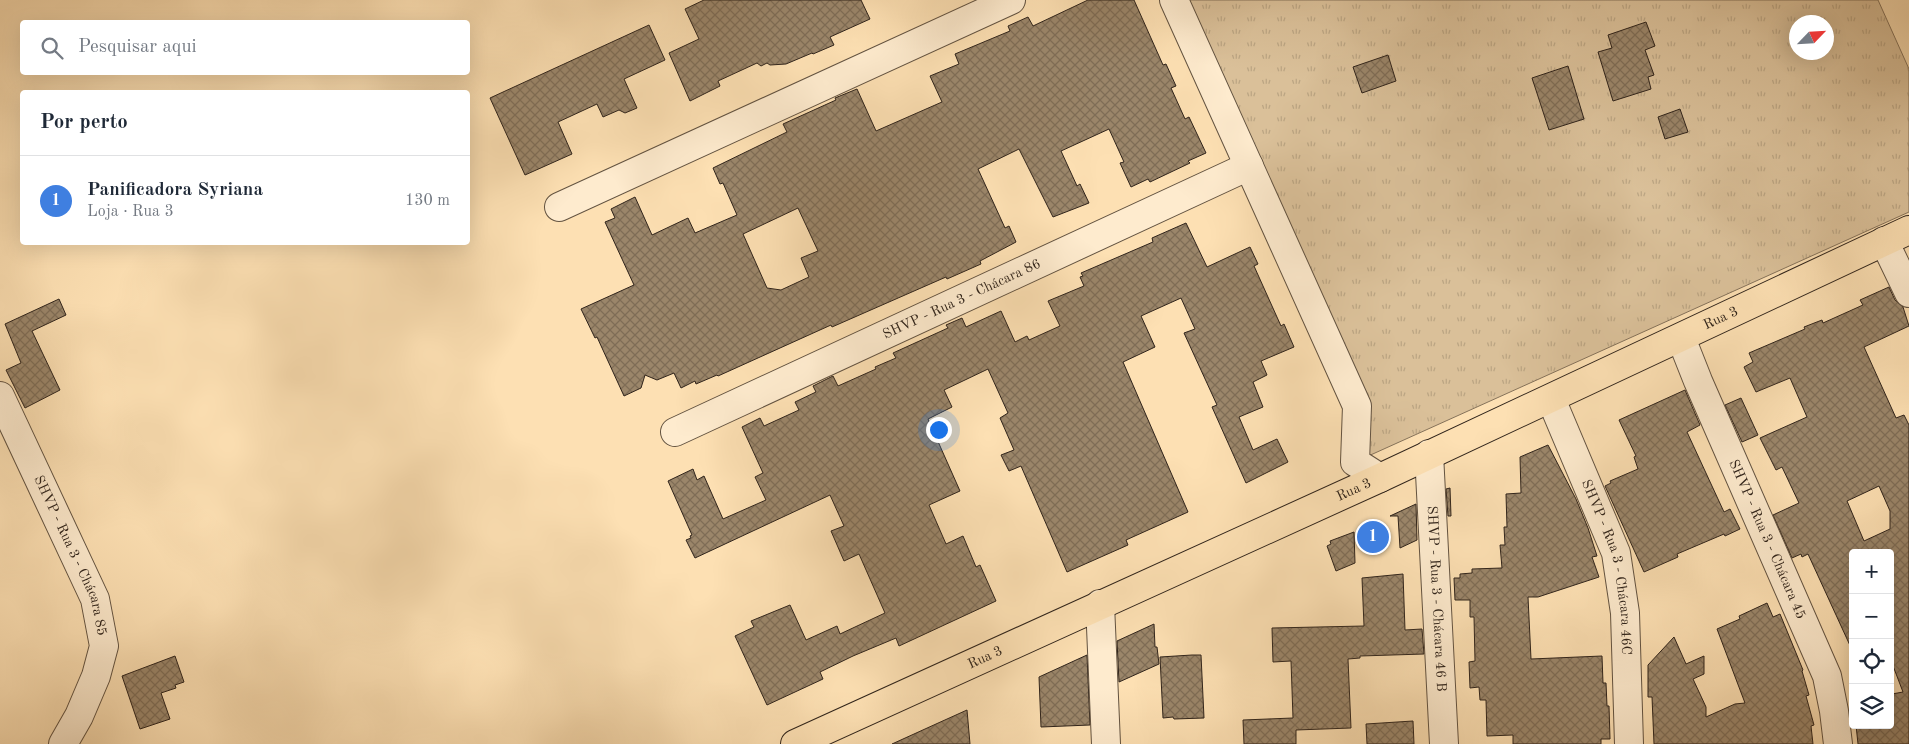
<!DOCTYPE html>
<html lang="pt">
<meta charset="utf-8">
<style>
:root{--surface:#fff;--page:#f6f6f7;--text:#1f2937;--muted:#747a83;--line:#e0e1e3;--accent:#8f2418}
body{margin:0;font-family:"Old Standard TT",serif;background:var(--page);color:var(--text)}
.controls{position:absolute;right:15px;bottom:15px;display:grid;overflow:hidden;border-radius:5px;box-shadow:0 5px 20px #0002}
.controls button{width:45px;height:45px;display:grid;place-items:center;padding:0;border:0;border-bottom:1px solid var(--line);background:var(--surface);color:var(--text);font:25px sans-serif}
.compass{position:absolute;left:1789px;top:15px;width:45px;height:45px;border-radius:50%;background:var(--surface);box-shadow:0 5px 20px #0002;rotate:65deg}
.you{position:absolute;left:938px;top:429px;width:18px;height:18px;margin:-12px;border:4px solid #fff;border-radius:50%;background:#1a73e8;box-shadow:0 0 0 8px #1a73e833}
.badge{display:grid;place-items:center;width:32px;height:32px;border-radius:50%;background:var(--accent);color:#fff;font-size:16px;font-weight:700}
.pin{position:absolute;translate:-50% -50%;border:2px solid #fff;box-shadow:0 1px 5px #0006}
.list{margin:0;padding:0;list-style:none}
h2{display:flex;justify-content:space-between;align-items:center;height:65px;margin:0;padding:0 20px;font-size:21px}
h2 small{font-size:16px;font-weight:400;color:var(--muted)}
.list li{display:grid;grid-template-columns:32px 1fr auto;gap:15px;align-items:center;box-sizing:border-box;height:90px;padding:0 20px;border-top:1px solid var(--line)}
.list b{display:block;font-size:19px;white-space:nowrap}
.list p{margin:0;font-size:16px;white-space:nowrap;color:var(--muted)}
.list em{font-size:16px;font-style:normal;color:var(--muted)}
.icon{flex:none;width:28px;height:28px;fill:none;stroke:currentColor;stroke-width:2;stroke-linecap:round;stroke-linejoin:round}
.map{position:relative;flex:none;width:1909px;height:744px;overflow:hidden}
.search{position:absolute;background:var(--surface);box-shadow:0 5px 20px #0002;left:20px;top:20px;width:450px;height:55px;display:flex;align-items:center;gap:12px;box-sizing:border-box;padding:0 18px;border-radius:5px;color:var(--muted);font-size:19px}
.panel{position:absolute;background:var(--surface);box-shadow:0 5px 20px #0002;left:20px;top:90px;width:450px;height:155px;border-radius:5px}
.map>svg:first-child{display:block}
.grass{fill:url(#grass-tufts);stroke:#85725a;fill-rule:evenodd}
.building{fill:url(#building-cross-hatch);stroke:#30241b;fill-rule:evenodd}
.lines{fill:none;stroke-linecap:round;stroke-linejoin:round}
.minor-casing{stroke:#635341;stroke-width:30}
.major-casing{stroke:#30241b;stroke-width:30}
.minor{stroke:#feebce;stroke-width:28}
.major{stroke:#fde0b3;stroke-width:28}
.labels{text-anchor:middle;dominant-baseline:central;stroke-width:4.5;stroke-linejoin:round;paint-order:stroke}
.street-label{font-size:14px;fill:#30241b;stroke:#feebce}
</style>
<div class="map">
<svg width="1909" height="744" viewBox="0 0 1909 744">
<defs>
<pattern id="grass-tufts" width="24" height="20" patternUnits="userSpaceOnUse" patternTransform="scale(1.25)"><rect width="24" height="20" fill="#dac099"/><path d="M3 7l-1-3M5 7V3M7 7l1-3M15 17l-1-3M17 17v-4M19 17l1-3" fill="none" stroke="#bba583"/></pattern>
<pattern id="building-cross-hatch" width="8" height="8" patternUnits="userSpaceOnUse" patternTransform="scale(1.25)"><rect width="8" height="8" fill="#9b866a"/><path d="M0 0l8 8M0 8l8-8" fill="none" stroke="#7f6d56"/></pattern>
</defs>
<rect width="100%" height="100%" fill="#fde0b3"/>
<filter id="stains"><feTurbulence type="fractalNoise" baseFrequency=".004" numOctaves="4"/><feColorMatrix values="0 0 0 0 .2 0 0 0 0 .09 0 0 0 0 .02 0 0 0 .5 -.17"/></filter>
<radialGradient id="worn" r=".72"><stop offset=".6" stop-color="#630" stop-opacity="0"/><stop offset="1" stop-color="#630" stop-opacity=".3"/></radialGradient>
<path class="grass" d="M 1174,0 L 1878,0 L 1909,69 L 1909,212 L 1355,462 L 1357,406 ZM 1796,22 L 1826,22 L 1826,52 L 1796,52 Z"/>
<g class="building">
<path d="M 704,0 L 861,0 L 870,19 L 830,37 L 834,45 L 813,54 L 812,53 L 786,64 L 770,65 L 767,63 L 761,66 L 757,63 L 718,81 L 720,86 L 690,101 L 669,53 L 699,39 L 685,9 Z"/>
<path d="M 1088,0 L 1134,0 L 1163,65 L 1166,64 L 1176,86 L 1171,88 L 1185,119 L 1189,117 L 1206,153 L 1188,161 L 1190,163 L 1150,182 L 1148,179 L 1131,187 L 1120,163 L 1124,162 L 1109,129 L 1061,151 L 1077,186 L 1080,184 L 1089,203 L 1053,217 L 1019,149 L 978,169 L 1005,228 L 1009,226 L 1016,242 L 980,261 L 981,264 L 947,279 L 946,277 L 832,327 L 831,325 L 718,376 L 717,375 L 696,384 L 695,381 L 681,388 L 674,373 L 657,380 L 645,375 L 641,388 L 624,396 L 597,337 L 595,338 L 581,309 L 634,285 L 605,222 L 615,218 L 611,209 L 635,197 L 652,235 L 688,218 L 695,233 L 737,215 L 723,183 L 720,184 L 713,168 L 787,132 L 783,124 L 836,100 L 835,98 L 857,89 L 876,131 L 942,102 L 930,76 L 959,64 L 955,54 L 1010,31 L 1008,26 L 1028,17 L 1033,26 ZM 798,208 L 818,251 L 801,258 L 809,277 L 781,290 L 767,288 L 743,234 Z"/>
<path d="M 1646,22 L 1655,46 L 1645,50 L 1654,75 L 1648,77 L 1651,89 L 1613,101 L 1598,52 L 1612,48 L 1608,35 Z"/>
<path d="M 649,25 L 665,60 L 624,79 L 637,108 L 625,113 L 619,110 L 603,117 L 597,104 L 558,122 L 572,154 L 525,175 L 490,98 Z"/>
<path d="M 1388,55 L 1396,81 L 1362,93 L 1353,67 Z"/>
<path d="M 1568,66 L 1584,119 L 1549,130 L 1532,78 Z"/>
<path d="M 1680,109 L 1688,132 L 1665,139 L 1658,117 Z"/>
<path d="M 1186,223 L 1207,267 L 1250,247 L 1258,264 L 1254,266 L 1281,326 L 1284,324 L 1294,347 L 1261,361 L 1267,375 L 1253,382 L 1263,407 L 1239,417 L 1253,450 L 1277,439 L 1288,462 L 1246,483 L 1212,407 L 1217,405 L 1184,333 L 1195,329 L 1181,298 L 1141,316 L 1155,347 L 1123,362 L 1188,512 L 1126,540 L 1128,545 L 1067,572 L 1021,466 L 1009,471 L 1001,455 L 1014,450 L 1000,418 L 1008,413 L 988,369 L 944,390 L 952,407 L 928,419 L 960,491 L 929,505 L 946,544 L 963,536 L 976,567 L 980,565 L 996,601 L 899,646 L 896,638 L 853,656 L 820,672 L 823,679 L 767,705 L 735,636 L 754,627 L 751,621 L 790,605 L 806,640 L 837,626 L 840,634 L 885,613 L 859,554 L 844,561 L 831,531 L 844,526 L 830,495 L 695,558 L 686,540 L 691,538 L 690,536 L 692,535 L 668,481 L 693,469 L 697,480 L 704,476 L 723,519 L 766,500 L 755,477 L 763,473 L 742,427 L 760,418 L 764,426 L 799,410 L 795,402 L 816,392 L 813,386 L 833,376 L 838,386 L 876,369 L 875,367 L 896,358 L 893,353 L 948,328 L 946,325 L 962,318 L 966,327 L 1001,311 L 1015,342 L 1027,336 L 1029,340 L 1060,326 L 1048,301 L 1084,286 L 1080,277 L 1083,276 L 1081,273 L 1153,242 L 1152,238 Z"/>
<path d="M 1889,287 L 1895,300 L 1903,307 L 1909,326 L 1864,347 L 1896,418 L 1904,415 L 1909,425 L 1909,744 L 1858,744 L 1856,725 L 1890,725 L 1890,696 L 1892,694 L 1903,692 L 1890,658 L 1890,553 L 1853,553 L 1853,652 L 1808,554 L 1802,557 L 1801,554 L 1792,558 L 1773,515 L 1799,503 L 1782,467 L 1776,470 L 1760,438 L 1807,417 L 1790,378 L 1756,392 L 1744,367 L 1753,362 L 1749,353 L 1805,329 L 1804,327 L 1822,320 L 1823,323 L 1863,305 L 1860,300 ZM 1879,486 L 1890,511 L 1890,529 L 1864,541 L 1847,501 Z"/>
<path d="M 59,299 L 66,315 L 32,331 L 60,390 L 25,408 L 6,370 L 21,363 L 5,324 Z"/>
<path d="M 1685,390 L 1700,425 L 1687,432 L 1724,512 L 1730,509 L 1740,529 L 1725,536 L 1724,534 L 1677,554 L 1678,557 L 1644,572 L 1605,486 L 1611,483 L 1610,481 L 1638,469 L 1634,457 L 1636,456 L 1619,420 Z"/>
<path d="M 1741,398 L 1758,435 L 1742,442 L 1725,405 Z"/>
<path d="M 1548,445 L 1576,499 L 1588,528 L 1597,556 L 1592,557 L 1599,577 L 1538,597 L 1528,597 L 1531,659 L 1602,656 L 1603,683 L 1606,683 L 1607,706 L 1609,706 L 1610,739 L 1601,739 L 1601,744 L 1513,744 L 1513,735 L 1487,736 L 1486,700 L 1480,700 L 1479,687 L 1470,688 L 1469,662 L 1475,661 L 1474,617 L 1470,617 L 1470,600 L 1455,600 L 1454,578 L 1460,578 L 1460,574 L 1472,573 L 1472,569 L 1502,568 L 1500,545 L 1505,545 L 1504,527 L 1507,527 L 1506,494 L 1521,493 L 1520,457 Z"/>
<path d="M 1450,488 L 1451,516 L 1448,516 L 1446,489 Z"/>
<path d="M 1416,504 L 1417,540 L 1400,548 L 1398,516 L 1390,516 Z"/>
<path d="M 1354,532 L 1355,563 L 1336,571 L 1327,546 L 1331,544 L 1330,541 Z"/>
<path d="M 1403,574 L 1405,630 L 1422,629 L 1424,654 L 1360,656 L 1360,658 L 1348,659 L 1351,728 L 1296,730 L 1296,744 L 1244,744 L 1243,720 L 1293,718 L 1291,661 L 1273,662 L 1272,628 L 1364,626 L 1362,578 Z"/>
<path d="M 1767,603 L 1773,617 L 1780,614 L 1803,670 L 1802,671 L 1809,695 L 1806,696 L 1814,725 L 1811,726 L 1813,744 L 1654,744 L 1652,697 L 1648,697 L 1648,665 L 1674,637 L 1686,664 L 1704,656 L 1704,674 L 1693,679 L 1706,707 L 1706,717 L 1735,704 L 1745,703 L 1717,629 L 1740,619 L 1739,616 Z"/>
<path d="M 1154,624 L 1155,647 L 1157,647 L 1159,664 L 1119,682 L 1117,641 Z"/>
<path d="M 1087,655 L 1090,725 L 1041,727 L 1039,677 Z"/>
<path d="M 1192,655 L 1201,655 L 1204,718 L 1174,719 L 1173,717 L 1163,718 L 1160,657 Z"/>
<path d="M 175,656 L 184,682 L 175,685 L 176,688 L 161,693 L 170,719 L 140,729 L 122,676 Z"/>
<path d="M 967,710 L 970,744 L 892,744 L 936,724 Z"/>
<path d="M 1413,721 L 1414,744 L 1367,744 L 1366,724 Z"/>
</g>
<g class="lines">
<defs>
<g id="minor">
<path d="M 1174,0 L 1357,406 L 1355,462 L 1380,478"/>
<path d="M 559,207 L 1011,0"/>
<path d="M 1884,241 L 1909,293"/>
<path id="s1" d="M 1681,338 L 1698,381 L 1827,676 L 1834,711 L 1838,744"/>
<path id="s2" d="M 0,396 L 95,599 L 104,646 L 96,676 L 79,716 L 63,744"/>
<path id="s3" d="M 1551,399 L 1616,553 L 1625,613 L 1629,744"/>
<path id="s4" d="M 675,432 L 1249,166"/>
<path id="s5" d="M 1429,454 L 1444,744"/>
<path d="M 1100,604 L 1106,744"/>
</g>
<g id="major">
<path id="s6" d="M 795,744 L 1380,478 L 1909,230"/>
</g>
</defs>
<use href="#minor" class="minor-casing"/>
<use href="#major" class="major-casing"/>
<use href="#minor" class="minor"/>
<use href="#major" class="major"/>
</g>
<g class="labels">
<g class="street-label">
<text stroke="none"><textPath href="#s4" startOffset="316">SHVP - Rua 3 - Chácara 86</textPath></text>
<text stroke="none"><textPath href="#s6" startOffset="1019">Rua 3</textPath></text>
<text stroke="none"><textPath href="#s6" startOffset="614">Rua 3</textPath></text>
<text stroke="none"><textPath href="#s1" startOffset="219">SHVP - Rua 3 - Chácara 45</textPath></text>
<text stroke="none"><textPath href="#s2" startOffset="175">SHVP - Rua 3 - Chácara 85</textPath></text>
<text stroke="none"><textPath href="#s3" startOffset="179">SHVP - Rua 3 - Chácara 46C</textPath></text>
<text stroke="none"><textPath href="#s5" startOffset="145">SHVP - Rua 3 - Chácara 46 B</textPath></text>
<text stroke="none"><textPath href="#s6" startOffset="209">Rua 3</textPath></text>
</g>
</g>
<rect width="100%" height="100%" filter="url(#stains)"/>
<rect width="100%" height="100%" fill="url(#worn)"/>
</svg>
<div class="controls">
<button>+</button>
<button>−</button>
<button><svg class="icon" aria-label="locate" viewBox="0 0 24 24"><circle cx="12" cy="12" r="6"/><path d="M12 2v4M12 18v4M2 12h4M18 12h4"/></svg></button>
<button><svg class="icon" aria-label="layers" viewBox="0 0 24 24"><path d="M12 4l9 5-9 5-9-5zM3 14l9 5 9-5"/></svg></button>
</div>
<svg class="compass" viewBox="-18 -18 36 36"><path d="M0-13l5 13h-10z" fill="#e53935"/><path d="M0 13l5-13h-10z" fill="#747a83"/></svg>
<div class="you"></div>
<div class="pin badge" style="left:1373px;top:537px;background:#3f7fe0">1</div>
<div class="search"><svg class="icon" aria-label="search" viewBox="0 0 24 24"><circle cx="10" cy="10" r="6"/><path d="M15 15l6 6"/></svg>Pesquisar aqui</div>
<section class="panel">
<h2>Por perto<small></small></h2>
<ul class="list">
<li><span class="badge" style="background:#3f7fe0">1</span><div><b>Panificadora Syriana</b><p>Loja · Rua 3</p></div><em>130 m</em></li>
</ul>
</section>
</div>
